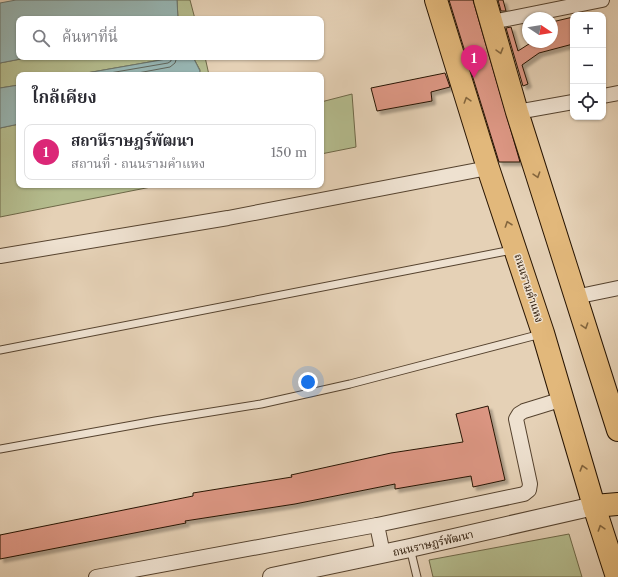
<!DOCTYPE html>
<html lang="th">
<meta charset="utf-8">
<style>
:root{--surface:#fff;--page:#f7f7f7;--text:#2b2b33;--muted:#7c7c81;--line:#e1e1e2;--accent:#db2777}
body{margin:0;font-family:"Libre Caslon Text","Noto Serif Thai",serif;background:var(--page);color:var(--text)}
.controls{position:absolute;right:12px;top:12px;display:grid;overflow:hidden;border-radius:8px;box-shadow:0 1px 3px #0004}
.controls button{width:36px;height:36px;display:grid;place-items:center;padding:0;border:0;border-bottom:1px solid var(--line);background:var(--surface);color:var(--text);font:20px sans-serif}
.compass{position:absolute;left:522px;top:12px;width:36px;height:36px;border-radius:50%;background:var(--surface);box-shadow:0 1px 3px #0004;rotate:102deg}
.you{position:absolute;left:308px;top:382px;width:14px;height:14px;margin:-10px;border:3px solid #fff;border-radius:50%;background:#1a73e8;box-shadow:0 0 0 6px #1a73e833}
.badge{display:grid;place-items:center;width:26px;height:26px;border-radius:50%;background:var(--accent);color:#fff;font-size:13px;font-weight:700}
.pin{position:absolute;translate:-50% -33px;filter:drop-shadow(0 1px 2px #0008)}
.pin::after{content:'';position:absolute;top:21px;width:14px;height:12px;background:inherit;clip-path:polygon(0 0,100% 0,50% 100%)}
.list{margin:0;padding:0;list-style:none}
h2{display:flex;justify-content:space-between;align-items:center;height:52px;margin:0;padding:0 16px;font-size:17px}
h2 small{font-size:13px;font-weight:400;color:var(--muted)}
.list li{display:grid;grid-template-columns:26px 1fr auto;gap:12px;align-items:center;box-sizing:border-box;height:56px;margin:0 8px 8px;padding:0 8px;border:1px solid var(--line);border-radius:8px}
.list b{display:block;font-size:15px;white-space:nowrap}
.list p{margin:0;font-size:13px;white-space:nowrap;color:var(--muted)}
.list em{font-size:13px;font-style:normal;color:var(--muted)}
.icon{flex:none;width:22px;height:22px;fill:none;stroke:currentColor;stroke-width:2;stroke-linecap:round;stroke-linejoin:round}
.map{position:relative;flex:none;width:618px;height:577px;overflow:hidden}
.search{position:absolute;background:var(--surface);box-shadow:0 1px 3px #0004;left:16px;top:16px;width:308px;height:44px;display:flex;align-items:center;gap:10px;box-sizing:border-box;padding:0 14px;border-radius:8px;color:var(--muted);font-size:15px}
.panel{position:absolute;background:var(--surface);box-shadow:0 1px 3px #0004;left:16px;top:72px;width:308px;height:116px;border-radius:8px}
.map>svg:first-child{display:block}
.green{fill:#b4bc8e;stroke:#6e6848}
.water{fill:#97b6b4;stroke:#6a756d}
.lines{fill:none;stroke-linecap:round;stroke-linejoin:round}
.shore{stroke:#5f655b;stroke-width:1}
.building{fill:#dd9784;stroke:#271402;filter:url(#shadow)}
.service-casing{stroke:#56432f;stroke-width:9}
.minor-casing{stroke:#56432f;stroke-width:16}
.tertiary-casing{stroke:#56432f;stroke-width:20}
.primary-casing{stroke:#271402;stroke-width:24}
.service{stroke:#eee1d0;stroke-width:7}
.minor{stroke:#eee1d0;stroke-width:14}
.tertiary{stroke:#eee1d0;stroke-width:18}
.primary{stroke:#e2b87b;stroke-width:22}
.oneway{stroke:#84663e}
.labels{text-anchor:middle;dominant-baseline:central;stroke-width:3;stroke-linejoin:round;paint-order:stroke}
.street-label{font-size:11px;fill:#271402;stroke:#eee1d0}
</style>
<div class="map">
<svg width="618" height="577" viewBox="0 0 618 577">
<defs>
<filter id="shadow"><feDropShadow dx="3.5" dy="3.5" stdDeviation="1" flood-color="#0004"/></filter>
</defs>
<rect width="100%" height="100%" fill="#e5d1b6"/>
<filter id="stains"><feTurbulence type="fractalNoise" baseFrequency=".005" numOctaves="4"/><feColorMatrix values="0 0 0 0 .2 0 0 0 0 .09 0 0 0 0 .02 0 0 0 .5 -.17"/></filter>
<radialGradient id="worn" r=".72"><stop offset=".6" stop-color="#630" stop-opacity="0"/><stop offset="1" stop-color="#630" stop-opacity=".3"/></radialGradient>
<g class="green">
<path d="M 177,0 L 190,0 L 195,19 L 178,19 Z"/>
<path d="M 31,57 L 178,57 L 75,75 L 19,75 L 19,85 L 0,88 L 0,63 Z"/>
<path d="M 193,57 L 205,57 L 209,75 L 199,75 L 200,70 Z"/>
<path d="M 352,94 L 356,147 L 321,154 L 321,102 Z"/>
<path d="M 19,124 L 19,185 L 161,185 L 0,217 L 0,128 Z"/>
<path d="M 569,534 L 582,577 L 433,577 L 429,560 Z"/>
</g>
<g class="water">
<path d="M 16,0 L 177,0 L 178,19 L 19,19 L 19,57 L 31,57 L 0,63 L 0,3 Z"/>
<path d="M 178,57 L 193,57 L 200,71 L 199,75 L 75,75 Z"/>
<path d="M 19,85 L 19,124 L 0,128 L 0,88 Z"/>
</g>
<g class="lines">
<g class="shore">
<path d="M 98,75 L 168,63 L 171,61 L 171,57"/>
<path d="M 127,75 L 170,67 L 175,63 L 177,57"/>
</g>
</g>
<g class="building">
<path d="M 449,0 L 473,0 L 520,162 L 499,162 Z"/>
<path d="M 498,0 L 503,0 L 506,11 L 501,11 Z"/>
<path d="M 573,17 L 573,44 L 539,53 L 522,65 L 528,84 L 523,86 L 506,28 L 511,27 L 518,51 L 532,42 L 552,42 L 552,22 Z"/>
<path d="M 445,73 L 450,87 L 431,92 L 432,101 L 377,111 L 371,88 Z"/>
<path d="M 488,406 L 505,480 L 473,487 L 471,476 L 395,489 L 395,484 L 295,504 L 185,521 L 186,523 L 0,559 L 0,535 L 193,496 L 193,493 L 292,477 L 291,475 L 391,453 L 463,442 L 456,414 Z"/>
</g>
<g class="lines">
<defs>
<g id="service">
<path d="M 0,350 L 512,250"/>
<path d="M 0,449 L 155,421 L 261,404 L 350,384 L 541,334"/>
<path d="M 410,548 L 417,577"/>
</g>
<g id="minor">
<path d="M 492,22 L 602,0"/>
<path d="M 603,96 L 618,93"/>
<path d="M 517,112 L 573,102"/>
<path d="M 0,256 L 228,218 L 488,168"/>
<path d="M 575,297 L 618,288"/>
<path d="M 377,525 L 383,554"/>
<path d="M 96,577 L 377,525 L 524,494 L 529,490 L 530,484 L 516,419 L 519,414 L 524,411 L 563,399"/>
</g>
<path id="tertiary" d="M 272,577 L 410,548 L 594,506"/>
<g id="primary">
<path d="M 436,0 L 488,168 L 543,333 L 594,506 L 617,577"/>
<path d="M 485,0 L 517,112 L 618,430"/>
<path d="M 594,506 L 618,504"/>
</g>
</defs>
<use href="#service" class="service-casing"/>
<use href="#minor" class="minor-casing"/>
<use href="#tertiary" class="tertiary-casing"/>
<use href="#primary" class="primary-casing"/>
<use href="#service" class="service"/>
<use href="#minor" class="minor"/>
<use href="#tertiary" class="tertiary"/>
<use href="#primary" class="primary"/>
</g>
<defs><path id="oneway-chevron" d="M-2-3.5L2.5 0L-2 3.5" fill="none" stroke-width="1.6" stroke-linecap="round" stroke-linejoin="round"/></defs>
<g class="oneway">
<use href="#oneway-chevron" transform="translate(500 51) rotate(74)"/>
<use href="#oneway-chevron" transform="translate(467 100) rotate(-107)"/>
<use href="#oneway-chevron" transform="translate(537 175) rotate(72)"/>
<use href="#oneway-chevron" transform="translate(508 224) rotate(-109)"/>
<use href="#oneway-chevron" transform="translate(585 326) rotate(72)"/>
<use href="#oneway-chevron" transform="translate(583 468) rotate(-106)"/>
<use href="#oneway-chevron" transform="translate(601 528) rotate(-108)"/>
</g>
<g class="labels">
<g class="street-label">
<text transform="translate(529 288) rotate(72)">ถนนรามคำแหง</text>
<text transform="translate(433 543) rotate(-13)">ถนนราษฏร์พัฒนา</text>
</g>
</g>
<rect width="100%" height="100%" filter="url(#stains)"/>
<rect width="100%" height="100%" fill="url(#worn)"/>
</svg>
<div class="controls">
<button>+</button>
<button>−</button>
<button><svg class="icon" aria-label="locate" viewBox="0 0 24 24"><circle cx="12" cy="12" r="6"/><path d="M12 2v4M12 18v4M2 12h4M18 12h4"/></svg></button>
</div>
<svg class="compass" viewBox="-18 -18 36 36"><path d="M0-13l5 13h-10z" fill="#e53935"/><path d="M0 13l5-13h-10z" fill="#7c7c81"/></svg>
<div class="you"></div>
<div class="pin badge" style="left:474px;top:78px">1</div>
<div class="search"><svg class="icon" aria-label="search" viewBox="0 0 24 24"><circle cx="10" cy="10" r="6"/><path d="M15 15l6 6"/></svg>ค้นหาที่นี่</div>
<section class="panel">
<h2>ใกล้เคียง<small></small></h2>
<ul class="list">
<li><span class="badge">1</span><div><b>สถานีราษฎร์พัฒนา</b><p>สถานที่ · ถนนรามคำแหง</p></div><em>150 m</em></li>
</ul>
</section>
</div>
